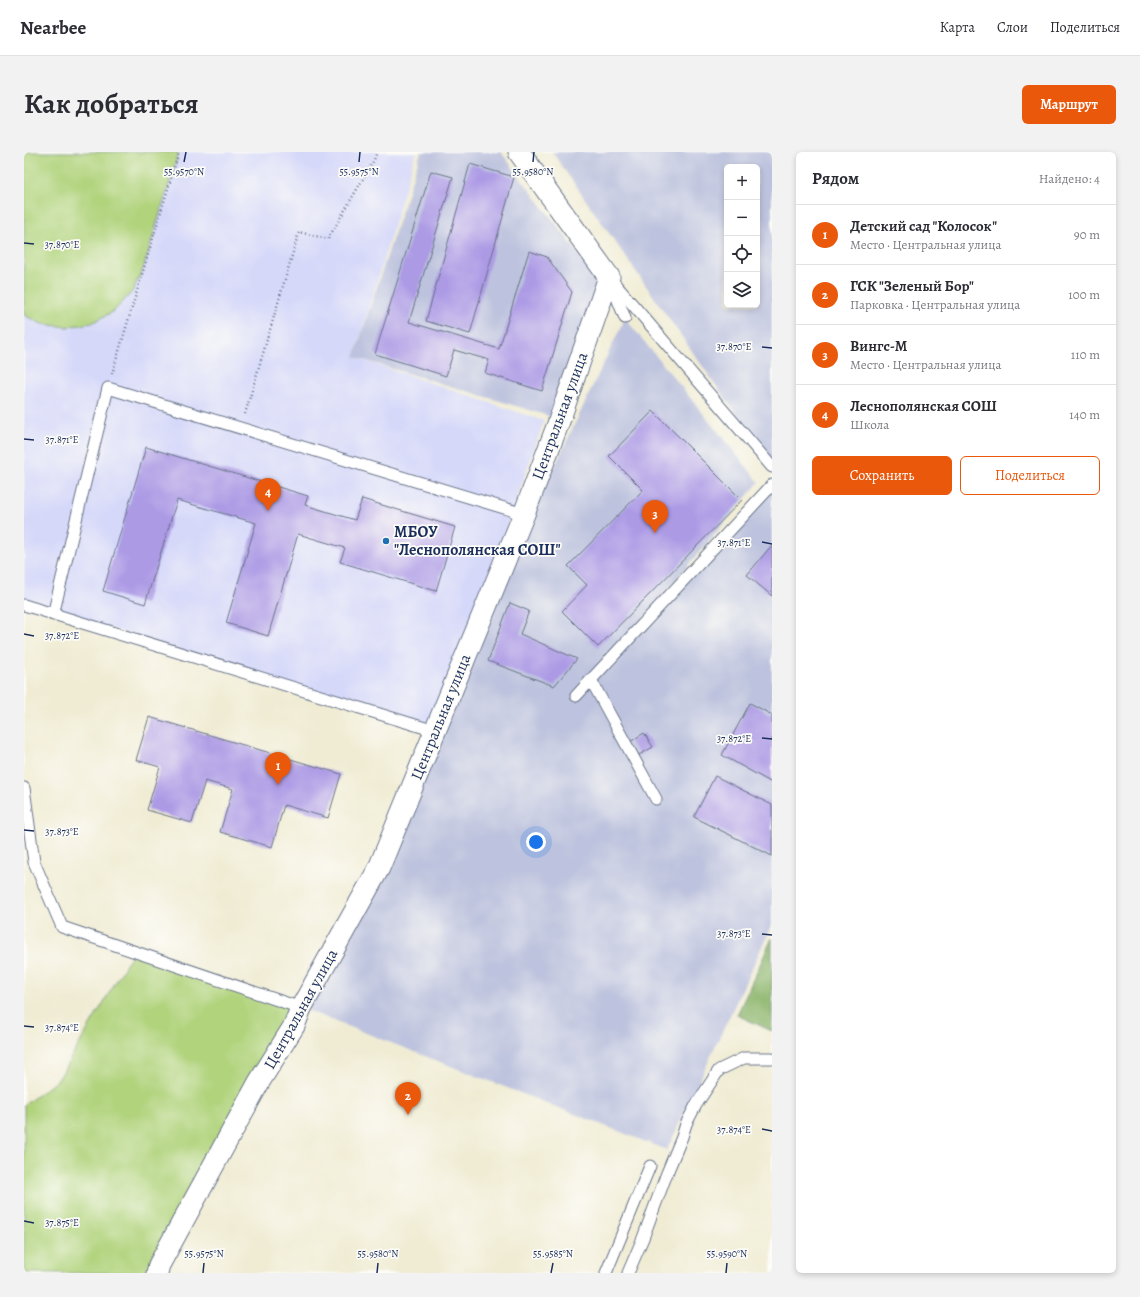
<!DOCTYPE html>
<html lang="ru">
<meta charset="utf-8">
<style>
:root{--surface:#fff;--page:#f2f2f3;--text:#2b2b33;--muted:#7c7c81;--line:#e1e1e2;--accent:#ea580c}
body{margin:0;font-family:Alegreya,serif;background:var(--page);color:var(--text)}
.controls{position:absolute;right:12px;top:12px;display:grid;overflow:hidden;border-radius:6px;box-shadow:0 2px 6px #0003}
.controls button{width:36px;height:36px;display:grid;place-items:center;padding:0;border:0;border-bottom:1px solid var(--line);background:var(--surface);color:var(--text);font:20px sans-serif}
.you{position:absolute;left:512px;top:690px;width:14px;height:14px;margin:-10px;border:3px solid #fff;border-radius:50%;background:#1a73e8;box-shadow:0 0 0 6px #1a73e833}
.badge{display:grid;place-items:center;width:26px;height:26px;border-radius:50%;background:var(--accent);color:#fff;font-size:13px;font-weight:700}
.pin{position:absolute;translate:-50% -33px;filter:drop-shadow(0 1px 2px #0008)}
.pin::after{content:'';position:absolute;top:21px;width:14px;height:12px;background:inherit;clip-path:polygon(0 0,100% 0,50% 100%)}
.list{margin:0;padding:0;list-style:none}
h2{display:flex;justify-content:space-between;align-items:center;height:52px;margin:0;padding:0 16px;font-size:17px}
h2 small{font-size:13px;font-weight:400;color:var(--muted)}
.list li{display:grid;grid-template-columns:26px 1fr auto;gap:12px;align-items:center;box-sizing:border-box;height:60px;padding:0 16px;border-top:1px solid var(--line)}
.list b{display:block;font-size:15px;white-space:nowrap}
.list p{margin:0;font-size:13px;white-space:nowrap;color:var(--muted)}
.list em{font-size:13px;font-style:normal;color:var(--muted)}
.actions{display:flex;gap:8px;padding:12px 16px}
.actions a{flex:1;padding:9px 0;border:1px solid var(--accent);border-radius:6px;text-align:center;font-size:14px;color:var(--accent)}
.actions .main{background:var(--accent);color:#fff}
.icon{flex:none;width:22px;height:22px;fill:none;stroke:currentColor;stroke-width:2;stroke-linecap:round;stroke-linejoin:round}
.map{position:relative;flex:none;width:748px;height:1121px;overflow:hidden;border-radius:6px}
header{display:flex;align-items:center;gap:24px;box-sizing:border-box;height:56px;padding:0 20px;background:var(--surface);border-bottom:1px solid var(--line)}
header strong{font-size:19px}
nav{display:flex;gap:22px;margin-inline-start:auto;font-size:14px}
.intro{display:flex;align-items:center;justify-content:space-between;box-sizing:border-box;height:96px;padding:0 24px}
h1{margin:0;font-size:28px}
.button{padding:10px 18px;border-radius:6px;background:var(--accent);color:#fff;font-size:14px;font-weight:700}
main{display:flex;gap:24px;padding:0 24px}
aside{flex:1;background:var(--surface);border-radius:6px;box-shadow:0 2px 6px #0003}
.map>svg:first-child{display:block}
.built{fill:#d5d8f9}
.industrial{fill:#bdc3de;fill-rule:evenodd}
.green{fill:#b0d37c;stroke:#66816d}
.forest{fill:#8cb56c;stroke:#547265}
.building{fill:#ac9ae5}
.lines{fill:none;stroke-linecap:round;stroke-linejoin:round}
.lane-casing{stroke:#667187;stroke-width:13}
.street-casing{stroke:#667187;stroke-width:23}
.path{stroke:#667187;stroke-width:2.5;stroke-dasharray:1 3;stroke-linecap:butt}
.lane{stroke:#fff;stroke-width:11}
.street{stroke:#fff;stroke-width:21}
.ticks{fill:none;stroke:#1b2f5e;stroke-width:1.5}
.poi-dot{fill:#1f6fb2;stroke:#fdfcf7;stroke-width:1.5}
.labels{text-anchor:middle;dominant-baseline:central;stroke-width:3.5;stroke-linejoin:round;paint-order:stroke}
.street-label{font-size:16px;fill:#1b2f5e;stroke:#fdfcf7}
.poi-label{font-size:16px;font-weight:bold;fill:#1b2f5e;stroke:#fdfcf7;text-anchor:start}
.ticks-label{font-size:10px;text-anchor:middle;fill:#1b2f5e;stroke:#fdfcf7;stroke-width:3.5;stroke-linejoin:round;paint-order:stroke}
</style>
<header>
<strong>Nearbee</strong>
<nav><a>Карта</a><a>Слои</a><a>Поделиться</a></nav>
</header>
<div class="intro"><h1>Как добраться</h1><a class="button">Маршрут</a></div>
<main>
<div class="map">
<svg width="748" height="1121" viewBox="0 0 748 1121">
<rect width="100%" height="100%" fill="#fdfcf7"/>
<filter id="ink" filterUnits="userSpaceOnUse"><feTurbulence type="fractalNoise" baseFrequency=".025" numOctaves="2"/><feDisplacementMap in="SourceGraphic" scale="8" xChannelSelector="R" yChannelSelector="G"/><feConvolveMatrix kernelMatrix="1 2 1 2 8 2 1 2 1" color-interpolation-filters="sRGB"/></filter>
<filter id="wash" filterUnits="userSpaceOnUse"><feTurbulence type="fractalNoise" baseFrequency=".012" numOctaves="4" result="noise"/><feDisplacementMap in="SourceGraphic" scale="16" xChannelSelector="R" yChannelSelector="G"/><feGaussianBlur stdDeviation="0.9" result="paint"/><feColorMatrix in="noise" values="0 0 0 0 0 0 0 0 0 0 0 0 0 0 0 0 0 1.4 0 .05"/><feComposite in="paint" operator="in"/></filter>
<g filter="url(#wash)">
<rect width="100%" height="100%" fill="#f0ecd4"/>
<path class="built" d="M 0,0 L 392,0 L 330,205 L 520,269 L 411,579 L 0,449 Z"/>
<g class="industrial">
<path d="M 397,0 L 477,0 L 576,130 L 528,265 L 330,205 Z"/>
<path d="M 528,0 L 748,0 L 748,313 ZM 703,15 L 733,15 L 733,153 L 703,153 Z"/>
<path d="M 601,166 L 735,330 L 576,517 L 748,333 L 748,773 L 643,998 L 277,856 L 355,716 L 450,485 Z"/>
</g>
<g class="green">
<path d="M 0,0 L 155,0 L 119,117 L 108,140 L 90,159 L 68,171 L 43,175 L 18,172 L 0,163 Z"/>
<path d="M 110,799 L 277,856 L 133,1121 L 0,1121 L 0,953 L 34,928 Z"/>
</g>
<path class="forest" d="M 748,786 L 748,879 L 713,863 Z"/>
<g id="blocks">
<g class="building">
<path d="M 446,12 L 490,25 L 446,182 L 402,169 Z"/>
<path d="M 407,19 L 429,25 L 385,170 L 475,197 L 505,99 L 523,105 L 548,140 L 518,239 L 461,221 L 465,208 L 430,198 L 422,224 L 351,202 Z"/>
<path d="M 629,259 L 718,348 L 574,495 L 538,459 L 563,433 L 544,414 L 619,338 L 585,304 Z"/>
<path d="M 122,295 L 284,344 L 281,353 L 331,368 L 338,347 L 431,375 L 412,439 L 316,410 L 321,396 L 274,382 L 244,484 L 202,471 L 232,371 L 153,348 L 121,452 L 79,439 Z"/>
<path d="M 748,393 L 748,444 L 723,423 Z"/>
<path d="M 486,451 L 505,459 L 496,482 L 553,507 L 530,534 L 464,509 Z"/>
<path d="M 726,551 L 748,563 L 748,631 L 698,603 Z"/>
<path d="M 125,565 L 317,622 L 304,666 L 260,653 L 248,695 L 196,680 L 209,637 L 181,629 L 168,671 L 123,658 L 136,615 L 112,608 Z"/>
<path d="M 620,581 L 629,595 L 615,603 L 606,590 Z"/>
<path d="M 691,624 L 748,653 L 748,704 L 670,665 Z"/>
</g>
</g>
</g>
<g filter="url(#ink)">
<use href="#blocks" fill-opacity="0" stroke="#667187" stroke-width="1"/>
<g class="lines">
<defs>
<g id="lane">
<path d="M 585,125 L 748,315"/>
<path d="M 588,133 L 601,166"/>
<path d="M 0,453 L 411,579"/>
<path d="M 29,463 L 84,236 L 500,362"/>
<path d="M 567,528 L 632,647"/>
<path d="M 552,544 L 748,333"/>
<path d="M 0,636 L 10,710 L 38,775 L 277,856"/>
<path d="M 582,1121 L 626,1014"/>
<path d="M 604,1121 L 619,1086 L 643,1021 L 658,985 L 662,972 L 672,953 L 695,918 L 720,906 L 748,906"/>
</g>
<path id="street" d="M 133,1121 L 135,1113 L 235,930 L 270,874 L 277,856 L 355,716 L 500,362 L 534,272 L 585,125 L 495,0"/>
</defs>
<use href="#lane" class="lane-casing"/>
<use href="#street" class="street-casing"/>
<g class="path">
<path d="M 88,222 L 155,0"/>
<path d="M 221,262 L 275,80 L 304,87 L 350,8 L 353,0"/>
</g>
<use href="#lane" class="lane"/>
<use href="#street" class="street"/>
</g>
</g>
<path class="ticks" d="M 160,10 L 162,0M 335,10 L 336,0M 509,10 L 510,0M 0,91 L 10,92M 738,195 L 748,196M 0,287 L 10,288M 738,390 L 748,392M 0,482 L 10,484M 738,586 L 748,587M 0,678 L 10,679M 738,782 L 748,783M 0,874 L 10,875M 738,977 L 748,979M 0,1069 L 10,1071M 179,1121 L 180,1111M 353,1121 L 354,1111M 527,1121 L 529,1111M 702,1121 L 703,1111"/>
<circle class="poi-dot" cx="362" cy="389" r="4"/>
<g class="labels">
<g class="street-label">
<text transform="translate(536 264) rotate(-70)">Центральная улица</text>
<text transform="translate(417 565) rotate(-68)">Центральная улица</text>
<text transform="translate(277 857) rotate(-61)">Центральная улица</text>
</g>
<g class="poi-label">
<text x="370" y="380">МБОУ<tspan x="370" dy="18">"Леснополянская СОШ"</tspan></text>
</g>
</g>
<g class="ticks-label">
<text x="160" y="23">55.9570°N</text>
<text x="335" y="23">55.9575°N</text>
<text x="509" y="23">55.9580°N</text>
<text x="38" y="96">37.870°E</text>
<text x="710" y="198">37.870°E</text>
<text x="38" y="291">37.871°E</text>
<text x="710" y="394">37.871°E</text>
<text x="38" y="487">37.872°E</text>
<text x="710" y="590">37.872°E</text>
<text x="38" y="683">37.873°E</text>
<text x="710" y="785">37.873°E</text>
<text x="38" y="879">37.874°E</text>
<text x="710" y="981">37.874°E</text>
<text x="38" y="1074">37.875°E</text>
<text x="180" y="1105">55.9575°N</text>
<text x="354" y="1105">55.9580°N</text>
<text x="529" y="1105">55.9585°N</text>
<text x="703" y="1105">55.9590°N</text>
</g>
</svg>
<div class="controls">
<button>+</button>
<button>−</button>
<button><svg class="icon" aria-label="locate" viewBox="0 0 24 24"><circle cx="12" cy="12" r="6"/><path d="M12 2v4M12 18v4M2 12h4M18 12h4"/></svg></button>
<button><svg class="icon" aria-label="layers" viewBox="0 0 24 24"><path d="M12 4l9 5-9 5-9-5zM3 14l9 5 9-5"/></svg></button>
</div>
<div class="you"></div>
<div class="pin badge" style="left:254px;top:633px">1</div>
<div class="pin badge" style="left:384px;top:963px">2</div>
<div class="pin badge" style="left:631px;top:381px">3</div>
<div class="pin badge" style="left:244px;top:359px">4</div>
</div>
<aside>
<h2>Рядом<small>Найдено: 4</small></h2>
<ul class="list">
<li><span class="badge">1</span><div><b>Детский сад &quot;Колосок&quot;</b><p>Место · Центральная улица</p></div><em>90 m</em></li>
<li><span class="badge">2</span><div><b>ГСК &quot;Зеленый Бор&quot;</b><p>Парковка · Центральная улица</p></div><em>100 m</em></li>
<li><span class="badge">3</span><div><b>Вингс-М</b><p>Место · Центральная улица</p></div><em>110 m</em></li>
<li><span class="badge">4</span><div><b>Леснополянская СОШ</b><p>Школа</p></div><em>140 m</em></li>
</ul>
<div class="actions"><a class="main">Сохранить</a><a>Поделиться</a></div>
</aside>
</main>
